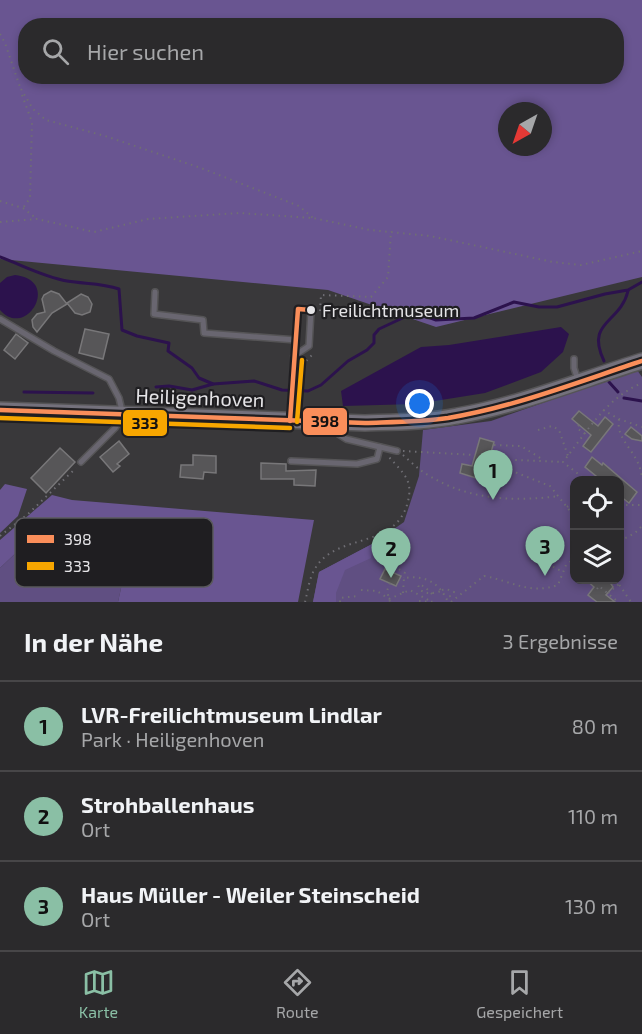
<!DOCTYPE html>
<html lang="de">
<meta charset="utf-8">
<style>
:root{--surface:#2b2a2c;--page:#333234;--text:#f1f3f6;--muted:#a6a7a9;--line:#474648;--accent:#8abfa5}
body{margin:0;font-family:"Exo 2",sans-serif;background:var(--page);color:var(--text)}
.controls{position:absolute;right:18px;bottom:18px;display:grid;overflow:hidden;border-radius:12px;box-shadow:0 3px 9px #0003}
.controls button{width:54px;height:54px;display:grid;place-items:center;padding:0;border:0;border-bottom:2px solid var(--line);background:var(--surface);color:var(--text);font:30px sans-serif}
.compass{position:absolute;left:498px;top:102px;width:54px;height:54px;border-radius:50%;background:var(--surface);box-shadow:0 3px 9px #0003;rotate:220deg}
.you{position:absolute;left:420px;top:404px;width:21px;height:21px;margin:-15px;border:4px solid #fff;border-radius:50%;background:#1a73e8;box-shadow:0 0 0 9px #1a73e833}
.badge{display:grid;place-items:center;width:39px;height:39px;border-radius:50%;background:var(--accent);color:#111;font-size:20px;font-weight:700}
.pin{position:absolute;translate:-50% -50px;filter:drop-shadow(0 2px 3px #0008)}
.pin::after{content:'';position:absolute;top:32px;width:21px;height:18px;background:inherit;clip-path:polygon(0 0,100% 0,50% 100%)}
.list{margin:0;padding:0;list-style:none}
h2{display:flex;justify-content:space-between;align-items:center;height:78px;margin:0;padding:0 24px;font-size:26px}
h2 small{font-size:20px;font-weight:400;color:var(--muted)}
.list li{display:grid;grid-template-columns:39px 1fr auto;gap:18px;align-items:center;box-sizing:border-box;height:90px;padding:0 24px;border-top:2px solid var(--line)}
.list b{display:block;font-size:22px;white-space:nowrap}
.list p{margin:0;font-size:20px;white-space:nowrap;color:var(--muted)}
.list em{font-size:20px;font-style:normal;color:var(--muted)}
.icon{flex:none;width:33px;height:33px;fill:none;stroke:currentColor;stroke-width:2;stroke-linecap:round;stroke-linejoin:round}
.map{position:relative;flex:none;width:642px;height:602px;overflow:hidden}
.search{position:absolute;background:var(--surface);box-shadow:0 3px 9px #0003;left:18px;right:18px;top:18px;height:66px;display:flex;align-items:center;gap:15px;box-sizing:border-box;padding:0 21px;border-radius:24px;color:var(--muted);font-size:22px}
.sheet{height:348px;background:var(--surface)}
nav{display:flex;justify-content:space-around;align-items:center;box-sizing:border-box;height:84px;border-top:2px solid var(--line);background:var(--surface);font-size:16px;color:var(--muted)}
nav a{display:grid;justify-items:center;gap:3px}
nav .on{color:var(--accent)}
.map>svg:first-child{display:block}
.green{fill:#604f82;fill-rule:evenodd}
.forest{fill:#695591;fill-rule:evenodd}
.water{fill:#2c124d}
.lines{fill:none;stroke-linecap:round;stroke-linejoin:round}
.stream{stroke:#2c124d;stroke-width:3}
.building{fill:#575658;stroke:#787779;stroke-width:1.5}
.lane-casing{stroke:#555456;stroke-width:8}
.secondary-casing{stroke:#555456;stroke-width:18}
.path{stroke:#6f6e74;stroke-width:2;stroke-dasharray:1.5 4.5;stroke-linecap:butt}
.lane{stroke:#696670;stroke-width:5}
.secondary{stroke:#74717c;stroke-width:15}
.bus-1-casing{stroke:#1f1e21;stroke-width:9}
.bus-2-casing{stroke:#1f1e21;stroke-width:9}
.bus-1{stroke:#fa8e5a;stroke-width:4.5}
.bus-2{stroke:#f7a600;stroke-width:4.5}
.bus-dot{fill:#e5e4e7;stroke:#1f1e21;stroke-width:2}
.labels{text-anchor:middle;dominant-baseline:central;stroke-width:4.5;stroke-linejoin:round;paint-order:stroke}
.bus-label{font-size:18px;fill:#e5e4e7;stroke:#1f1e21;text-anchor:start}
.street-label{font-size:20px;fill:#e5e4e7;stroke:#1f1e21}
.key{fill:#1f1e21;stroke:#5a595c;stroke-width:1.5}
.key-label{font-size:16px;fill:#e5e4e7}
.line-badge{stroke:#1f1e21;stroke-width:2}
.pale-badge-label{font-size:16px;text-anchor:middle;font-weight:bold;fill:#111}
</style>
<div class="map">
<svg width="642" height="602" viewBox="0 0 642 602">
<rect width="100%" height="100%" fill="#39383a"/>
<g class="green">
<path d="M 637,370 L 642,377 L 642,602 L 313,602 L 319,572 L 374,543 L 404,522 L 419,476 L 423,430 L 491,421 ZM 574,481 L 620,481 L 620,580 L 574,580 Z"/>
<path d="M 41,529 L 125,570 L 118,602 L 0,602 L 0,568 Z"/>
</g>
<g class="forest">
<path d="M 0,0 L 642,0 L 642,277 L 436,327 L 328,290 L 0,259 ZM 26,26 L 616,26 L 616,76 L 26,76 ZM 507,111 L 543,111 L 543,147 L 507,147 Z"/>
<path d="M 5,484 L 27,489 L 18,516 L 0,533 L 0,490 Z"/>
<path d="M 52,495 L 72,500 L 314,520 L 298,602 L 118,602 L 125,570 L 41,529 L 0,568 L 0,540 Z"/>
<path d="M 374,543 L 371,558 L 345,570 L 336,593 L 336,602 L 313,602 L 319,572 Z"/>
</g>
<g class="water">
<path d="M 15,275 C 62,280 26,340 0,310 L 0,283 L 7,277 Z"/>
<path d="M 561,327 L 569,334 L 563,352 L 541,372 L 485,393 L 416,404 L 343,406 L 341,391 L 421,347 L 449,345 Z"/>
</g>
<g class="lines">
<g class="stream">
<path d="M 0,257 C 22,265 44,277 67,281 C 85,284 102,283 119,289 L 122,330 L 137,336 L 169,343 L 168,351 L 192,368 L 199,378 L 213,384 L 254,381 L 282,390 L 308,391 L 321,385 L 348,361 L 367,350 L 374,343 L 374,335 L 379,329 L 409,315 L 420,314 L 436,320 L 474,318 L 514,302 L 539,307 L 557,307 L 605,294 L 628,290 L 642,282"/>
<path d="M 604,361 C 585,321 620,324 628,291"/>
<path d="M 609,382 L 618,392"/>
<path d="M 156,387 L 169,386 L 192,390 L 213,384"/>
<path d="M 24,392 L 93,393"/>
<path d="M 624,398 L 642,401"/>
</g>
</g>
<g class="building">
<path d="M 51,291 L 59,294 L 67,304 L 52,313 L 37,332 L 33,327 L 32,320 L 37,314 L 45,312 L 42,299 L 44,295 Z"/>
<path d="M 81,294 L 88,297 L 92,304 L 90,312 L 82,315 L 75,313 L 67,303 Z"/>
<path d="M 85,329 L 109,334 L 103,359 L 79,353 Z"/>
<path d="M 16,334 L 28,343 L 15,359 L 4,350 Z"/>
<path d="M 579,411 L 598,426 L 605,417 L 613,424 L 591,452 L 583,446 L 591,435 L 572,419 Z"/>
<path d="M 631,427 L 642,436 L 642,441 L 632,439 L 625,434 Z"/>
<path d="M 480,438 L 494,442 L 486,470 L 495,473 L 492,483 L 460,473 L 462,464 L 472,466 Z"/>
<path d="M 119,441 L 129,454 L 117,464 L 120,466 L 113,472 L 100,457 Z"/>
<path d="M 60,448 L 75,462 L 46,493 L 31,478 Z"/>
<path d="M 193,455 L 216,456 L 216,473 L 204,472 L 203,479 L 180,477 L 181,465 L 193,465 Z"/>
<path d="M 592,457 L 602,465 L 603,463 L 637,492 L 629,503 L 620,496 L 620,480 L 601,480 L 585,467 Z"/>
<path d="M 261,463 L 286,464 L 286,471 L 316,470 L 315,486 L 294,485 L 294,479 L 261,479 Z"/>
<path d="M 385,569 L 401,576 L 396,586 L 380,579 Z"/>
<path d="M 585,579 L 608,579 L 613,587 L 606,595 L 615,602 L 597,602 L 588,595 L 594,587 Z"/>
</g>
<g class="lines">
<defs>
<g id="lane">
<path d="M 155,292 L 154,314 L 203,320 L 204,333 L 296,340"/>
<path d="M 0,319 L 54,351 L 109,379 L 119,398 L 123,415 L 115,428 L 81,462"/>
<path d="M 574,359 L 574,368 L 578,380"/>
<path d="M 290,419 L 298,309 L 311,310 L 309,346 L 294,356"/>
<path d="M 326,426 L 346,439 L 397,451"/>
<path d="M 291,461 L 357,464 L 377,459 L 380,447"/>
</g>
<path id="secondary" d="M 0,410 L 365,423 C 396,422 427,422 457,416 C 520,405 581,380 642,361"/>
</defs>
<use href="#lane" class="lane-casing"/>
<use href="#secondary" class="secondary-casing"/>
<g class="path">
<path d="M 0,34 L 5,43 L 21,90"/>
<path d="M 21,89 L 33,109 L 46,120 L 105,136 L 201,168 L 299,206 L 313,218"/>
<path d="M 22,95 L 32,122 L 30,198 L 23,208"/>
<path d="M 0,201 L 23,208 L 37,219"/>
<path d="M 0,222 L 37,219 L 94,232 L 148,219 L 239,213 L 313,218 L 370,230 L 430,236 L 553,262 L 581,265 L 642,251"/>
<path d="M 320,311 L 321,295 L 371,297 L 388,277 L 391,231"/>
<path d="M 302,365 L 313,354"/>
<path d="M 603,410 L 619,419 L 642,427"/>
<path d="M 619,419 C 616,437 631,447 638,463 C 640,467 641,472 642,477"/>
<path d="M 579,425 L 577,428 L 585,434"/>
<path d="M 538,430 L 552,426 L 559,430 L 568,456"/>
<path d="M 494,445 L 521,446 L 542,459"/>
<path d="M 403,451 L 475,455"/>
<path d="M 403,455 C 411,462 419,470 428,475 C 468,500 514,502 559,496"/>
<path d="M 490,460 L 504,464 L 507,469 L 550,486 L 574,516"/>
<path d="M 504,464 L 515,460 L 563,462"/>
<path d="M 587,481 L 563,462 C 586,433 606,398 642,383"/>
<path d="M 600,481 L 600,480"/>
<path d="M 620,499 L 621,497"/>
<path d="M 620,505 L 642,505"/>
<path d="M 567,507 L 574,502"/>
<path d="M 0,536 L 28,514 L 76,468"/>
<path d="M 620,541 L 635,533 L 642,526"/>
<path d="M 550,556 L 550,564 L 556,569 L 563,571"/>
<path d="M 399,569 L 405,573 L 404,578"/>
<path d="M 616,580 L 631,602"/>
<path d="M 390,583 L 387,591 L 390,602"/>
<path d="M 597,589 L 599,586 L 618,602"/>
<path d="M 361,590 L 377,591 L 389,599"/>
<path d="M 442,590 L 446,589 L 454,592 L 451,596 L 446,597"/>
<path d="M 403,593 L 404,578 C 425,575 439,582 448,602"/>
<path d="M 608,593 L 619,584"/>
<path d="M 432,594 L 424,586 L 418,585 L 420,590 C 428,595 433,593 442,591"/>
<path d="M 389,599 L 410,590 L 430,601"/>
<path d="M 419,601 L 435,602"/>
<path d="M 305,602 C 308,591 309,577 316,567 C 338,533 393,549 407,505 C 414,481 405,475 389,457"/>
<path d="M 340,602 L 340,598 L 358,596"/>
<path d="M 451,602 L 484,576 C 512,581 529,595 558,585 L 566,565 L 574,559"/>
</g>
<use href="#lane" class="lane"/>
<use href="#secondary" class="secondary"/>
<defs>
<g id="bus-1">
<path d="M 0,410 L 365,423 C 393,422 420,422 448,418 C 514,407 578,382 642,361"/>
<path d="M 290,421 L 298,309 L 311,310"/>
</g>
<g id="bus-2">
<path d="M 0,418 L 290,428"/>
<path d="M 297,422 L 302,360"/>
</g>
</defs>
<use href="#bus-1" class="bus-1-casing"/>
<use href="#bus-2" class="bus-2-casing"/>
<use href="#bus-1" class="bus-1"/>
<use href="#bus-2" class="bus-2"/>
</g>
<circle class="bus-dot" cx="311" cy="310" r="5"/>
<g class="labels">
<g class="bus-label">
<text x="322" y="310">Freilichtmuseum</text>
</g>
<g class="street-label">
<text transform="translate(200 397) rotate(2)">Heiligenhoven</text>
</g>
</g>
<rect x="15" y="518" width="198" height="69" rx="9" class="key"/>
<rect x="27" y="535" width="27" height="8" fill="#fa8e5a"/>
<rect x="27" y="562" width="27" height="8" fill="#f7a600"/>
<g class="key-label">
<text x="64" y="545">398</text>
<text x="64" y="572">333</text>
</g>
<g class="line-badge">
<rect x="302" y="407" width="46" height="29" rx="6" fill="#fa8e5a"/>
<rect x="122" y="409" width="46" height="28" rx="6" fill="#f7a600"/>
</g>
<g class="pale-badge-label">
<text x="325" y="427">398</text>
<text x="145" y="429">333</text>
</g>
</svg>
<div class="controls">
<button><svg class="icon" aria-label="locate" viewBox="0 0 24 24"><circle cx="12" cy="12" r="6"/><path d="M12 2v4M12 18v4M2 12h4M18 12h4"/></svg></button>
<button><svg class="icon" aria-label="layers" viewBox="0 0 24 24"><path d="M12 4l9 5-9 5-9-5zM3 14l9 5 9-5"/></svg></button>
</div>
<svg class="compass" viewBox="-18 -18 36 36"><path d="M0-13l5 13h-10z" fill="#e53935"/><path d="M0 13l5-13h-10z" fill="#a6a7a9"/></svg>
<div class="you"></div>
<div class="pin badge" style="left:493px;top:500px">1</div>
<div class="pin badge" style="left:391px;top:578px">2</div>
<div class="pin badge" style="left:545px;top:576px">3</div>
<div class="search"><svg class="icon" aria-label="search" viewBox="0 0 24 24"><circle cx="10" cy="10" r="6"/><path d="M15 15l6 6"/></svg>Hier suchen</div>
</div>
<section class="sheet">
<h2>In der Nähe<small>3 Ergebnisse</small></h2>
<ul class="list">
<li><span class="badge">1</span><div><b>LVR-Freilichtmuseum Lindlar</b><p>Park · Heiligenhoven</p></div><em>80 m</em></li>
<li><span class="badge">2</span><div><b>Strohballenhaus</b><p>Ort</p></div><em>110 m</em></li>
<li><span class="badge">3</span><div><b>Haus Müller - Weiler Steinscheid</b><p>Ort</p></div><em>130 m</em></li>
</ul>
</section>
<nav>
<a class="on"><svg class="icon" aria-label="map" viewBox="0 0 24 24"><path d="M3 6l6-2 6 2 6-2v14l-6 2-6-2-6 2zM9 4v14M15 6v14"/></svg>Karte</a>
<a><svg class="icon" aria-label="directions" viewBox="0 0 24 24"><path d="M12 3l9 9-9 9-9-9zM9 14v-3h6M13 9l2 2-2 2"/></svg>Route</a>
<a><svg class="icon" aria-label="saved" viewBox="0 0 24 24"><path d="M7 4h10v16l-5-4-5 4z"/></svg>Gespeichert</a>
</nav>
